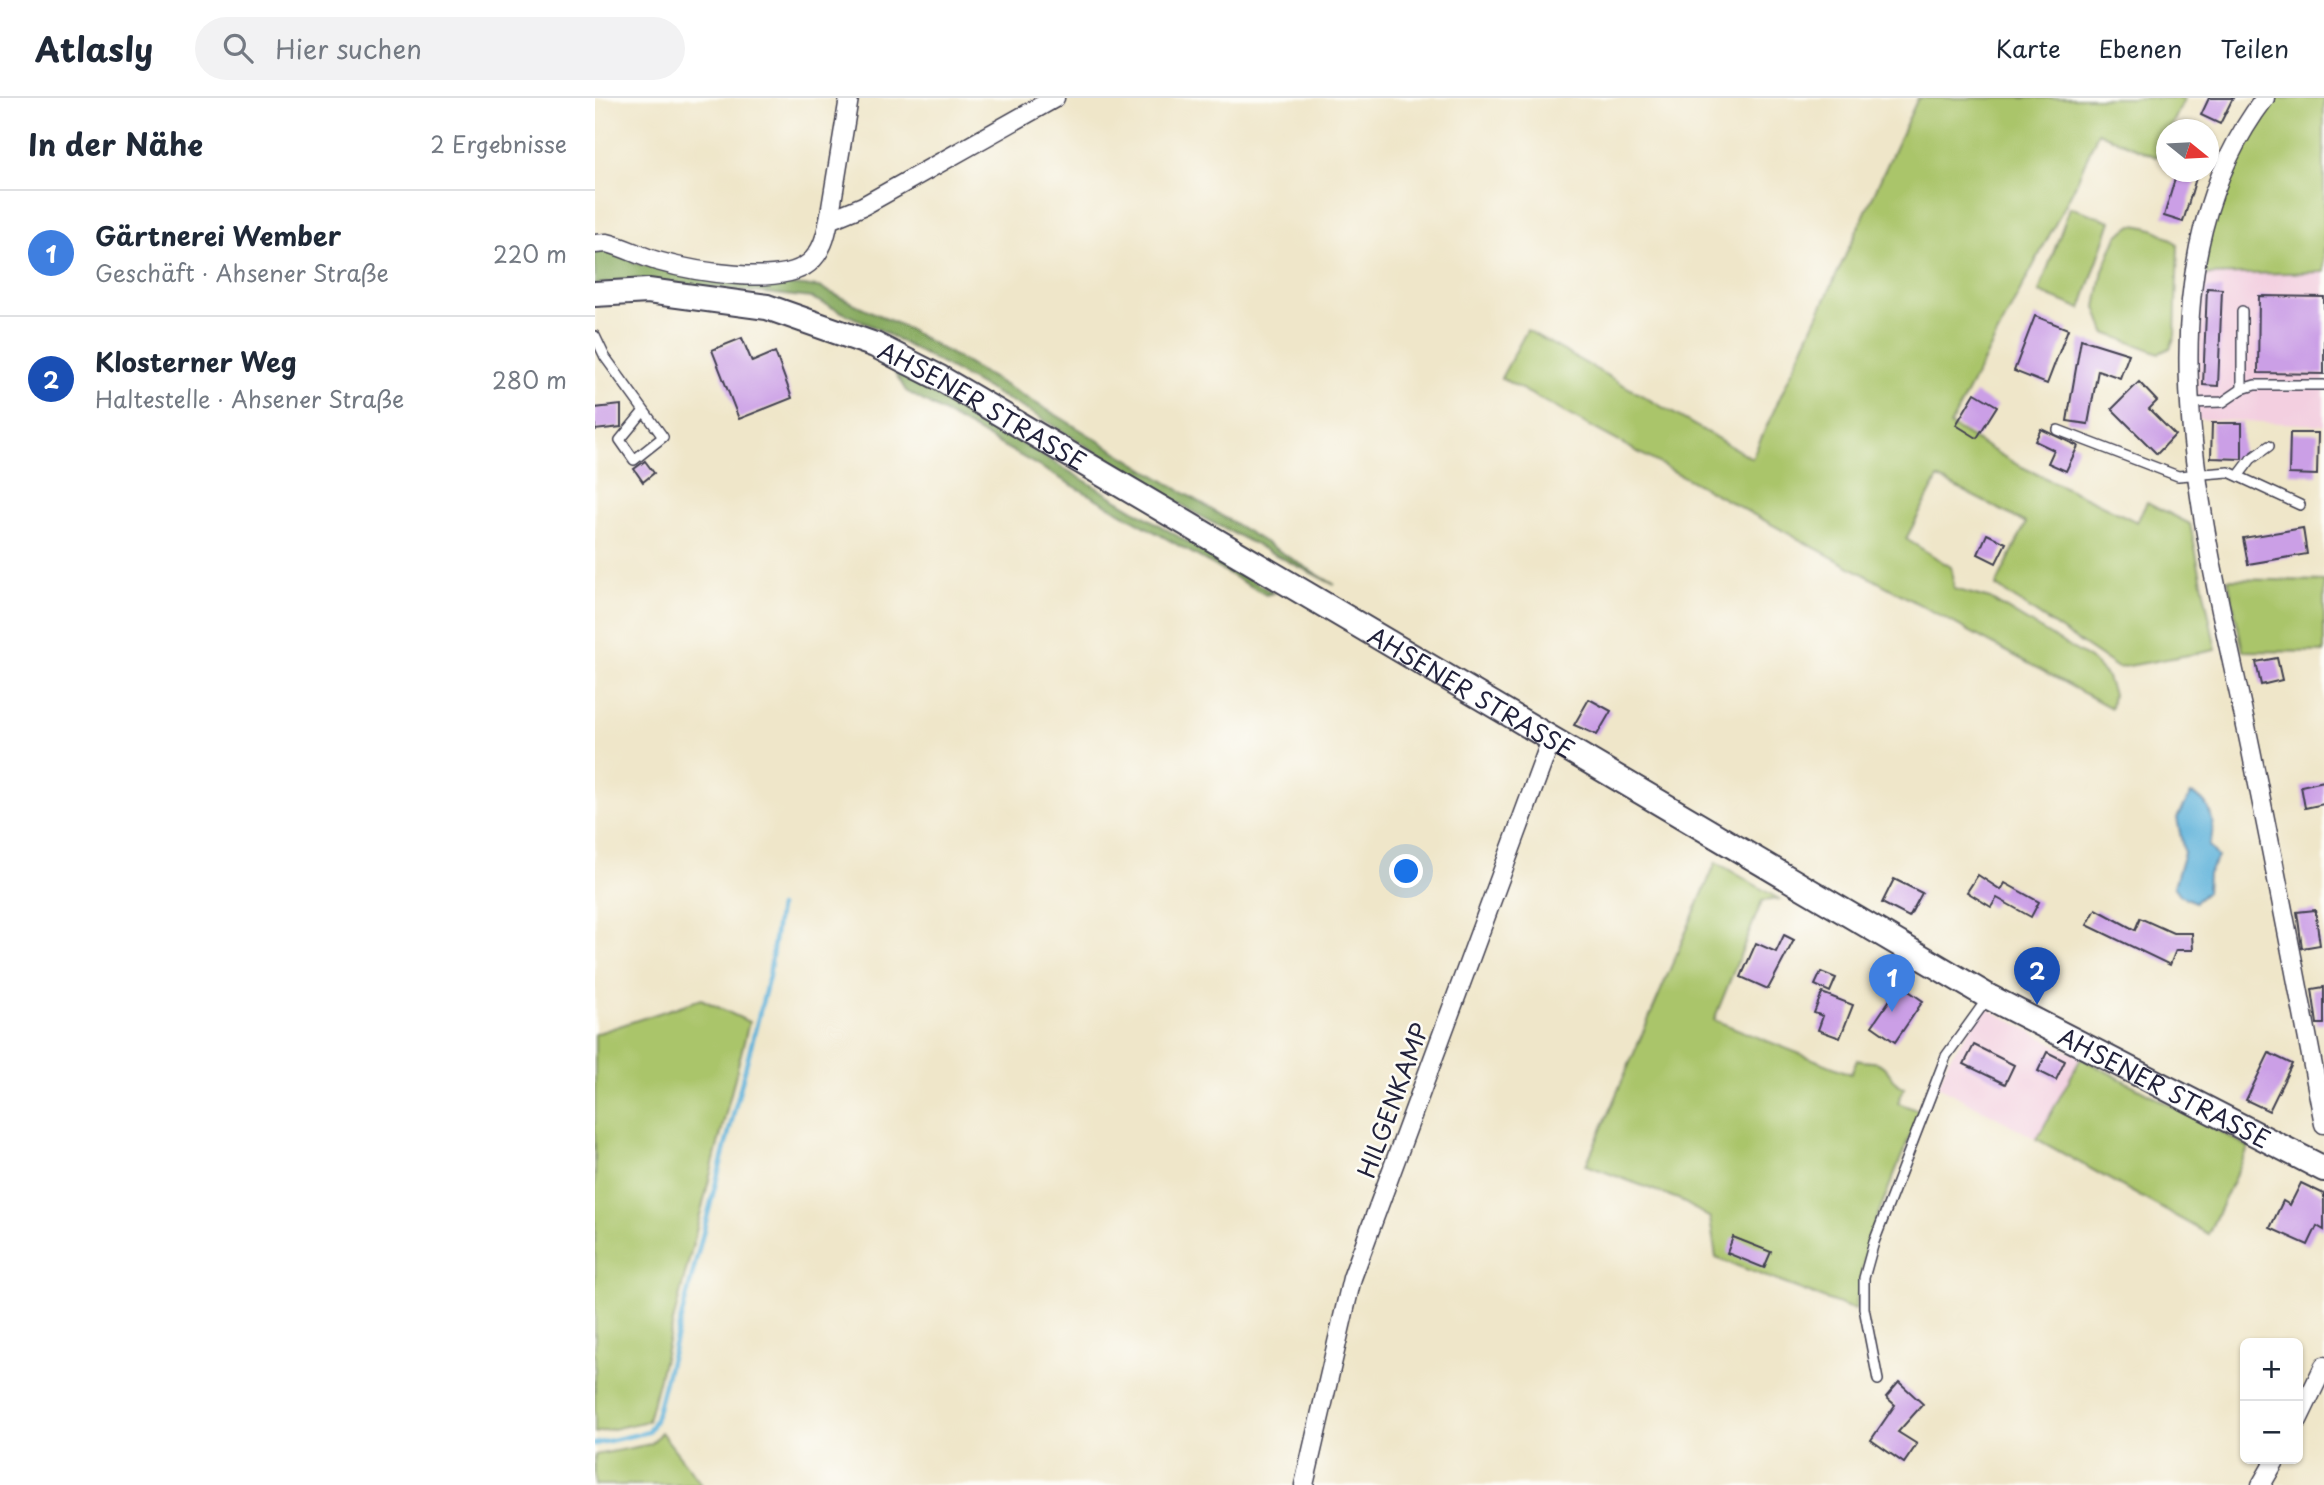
<!DOCTYPE html>
<html lang="de">
<meta charset="utf-8">
<style>
:root{--surface:#fff;--page:#f2f2f3;--text:#1f2937;--muted:#747a83;--line:#e0e1e3;--accent:#c8321e}
body{margin:0;font-family:"Playpen Sans",sans-serif;background:var(--page);color:var(--text)}
.controls{position:absolute;right:21px;bottom:21px;display:grid;overflow:hidden;border-radius:10px;box-shadow:0 2px 5px #0004}
.controls button{width:63px;height:63px;display:grid;place-items:center;padding:0;border:0;border-bottom:2px solid var(--line);background:var(--surface);color:var(--text);font:35px sans-serif}
.compass{position:absolute;left:1561px;top:21px;width:63px;height:63px;border-radius:50%;background:var(--surface);box-shadow:0 2px 5px #0004;rotate:108deg}
.you{position:absolute;left:812px;top:774px;width:24px;height:24px;margin:-18px;border:5px solid #fff;border-radius:50%;background:#1a73e8;box-shadow:0 0 0 10px #1a73e833}
.badge{display:grid;place-items:center;width:46px;height:46px;border-radius:50%;background:var(--accent);color:#fff;font-size:23px;font-weight:700}
.pin{position:absolute;translate:-50% -58px;filter:drop-shadow(0 2px 4px #0008)}
.pin::after{content:'';position:absolute;top:37px;width:24px;height:21px;background:inherit;clip-path:polygon(0 0,100% 0,50% 100%)}
.list{margin:0;padding:0;list-style:none}
h2{display:flex;justify-content:space-between;align-items:center;height:91px;margin:0;padding:0 28px;font-size:30px}
h2 small{font-size:23px;font-weight:400;color:var(--muted)}
.list li{display:grid;grid-template-columns:46px 1fr auto;gap:21px;align-items:center;box-sizing:border-box;height:126px;padding:0 28px;border-top:2px solid var(--line)}
.list b{display:block;font-size:26px;white-space:nowrap}
.list p{margin:0;font-size:23px;white-space:nowrap;color:var(--muted)}
.list em{font-size:23px;font-style:normal;color:var(--muted)}
.icon{flex:none;width:38px;height:38px;fill:none;stroke:currentColor;stroke-width:2;stroke-linecap:round;stroke-linejoin:round}
.map{position:relative;flex:none;width:1729px;height:1387px;overflow:hidden}
header{display:flex;align-items:center;gap:42px;box-sizing:border-box;height:98px;padding:0 35px;background:var(--surface);border-bottom:2px solid var(--line)}
header strong{font-size:33px}
nav{display:flex;gap:38px;margin-inline-start:auto;font-size:24px}
.search{width:490px;height:63px;background:var(--page);display:flex;align-items:center;gap:18px;box-sizing:border-box;padding:0 24px;border-radius:38px;color:var(--muted);font-size:26px}
main{display:flex}
aside{flex:1;background:var(--surface)}
.map>svg:first-child{display:block}
.built{fill:#f3cfe0}
.green{fill:#aac56b;stroke:#667453;stroke-width:2}
.forest{fill:#87aa5f;stroke:#54664d;stroke-width:2}
.water{fill:#5eb2da;stroke:#406a8a;stroke-width:2}
.lines{fill:none;stroke-linecap:round;stroke-linejoin:round}
.stream{stroke:#5eb2da;stroke-width:4.5}
.building{fill:#cb9fe6}
.lane-casing{stroke:#413f50;stroke-width:12}
.street-casing{stroke:#413f50;stroke-width:21}
.secondary-casing{stroke:#413f50;stroke-width:28}
.lane{stroke:#fff;stroke-width:9}
.street{stroke:#fff;stroke-width:18}
.secondary{stroke:#fff;stroke-width:24}
.labels{text-anchor:middle;dominant-baseline:central;stroke-width:5;stroke-linejoin:round;paint-order:stroke}
.street-label{font-size:24px;fill:#22223b;stroke:#fdfcf7}
</style>
<header>
<strong>Atlasly</strong>
<div class="search"><svg class="icon" aria-label="search" viewBox="0 0 24 24"><circle cx="10" cy="10" r="6"/><path d="M15 15l6 6"/></svg>Hier suchen</div>
<nav><a>Karte</a><a>Ebenen</a><a>Teilen</a></nav>
</header>
<main>
<aside>
<h2>In der Nähe<small>2 Ergebnisse</small></h2>
<ul class="list">
<li><span class="badge" style="background:#3f7fe0">1</span><div><b>Gärtnerei Wember</b><p>Geschäft · Ahsener Straße</p></div><em>220 m</em></li>
<li><span class="badge" style="background:#1a4fb4">2</span><div><b>Klosterner Weg</b><p>Haltestelle · Ahsener Straße</p></div><em>280 m</em></li>
</ul>
</aside>
<div class="map">
<svg width="1729" height="1387" viewBox="0 0 1729 1387">
<rect width="100%" height="100%" fill="#fdfcf7"/>
<filter id="ink" filterUnits="userSpaceOnUse"><feTurbulence type="fractalNoise" baseFrequency=".0143" numOctaves="2"/><feDisplacementMap in="SourceGraphic" scale="14" xChannelSelector="R" yChannelSelector="G"/><feConvolveMatrix kernelMatrix="1 2 1 2 8 2 1 2 1" color-interpolation-filters="sRGB"/></filter>
<filter id="wash" filterUnits="userSpaceOnUse"><feTurbulence type="fractalNoise" baseFrequency=".00686" numOctaves="4" result="noise"/><feDisplacementMap in="SourceGraphic" scale="28" xChannelSelector="R" yChannelSelector="G"/><feGaussianBlur stdDeviation="1.57" result="paint"/><feColorMatrix in="noise" values="0 0 0 0 0 0 0 0 0 0 0 0 0 0 0 0 0 1.4 0 .05"/><feComposite in="paint" operator="in"/></filter>
<g filter="url(#wash)">
<rect width="100%" height="100%" fill="#efe6c9"/>
<g class="built">
<path d="M 1729,174 L 1729,327 L 1603,321 L 1601,241 L 1608,177 Z"/>
<path d="M 1390,909 L 1486,960 L 1442,1041 L 1343,988 L 1353,962 Z"/>
</g>
<g class="green">
<path d="M 1323,0 L 1590,0 L 1575,31 L 1572,32 L 1561,59 L 1503,34 L 1479,90 L 1355,327 L 1423,367 L 1542,424 L 1552,404 L 1595,426 L 1621,552 L 1523,570 L 1401,488 L 1431,425 L 1343,380 L 1311,441 L 1356,469 L 1359,491 L 1395,501 L 1495,561 L 1511,577 L 1518,596 L 1516,610 L 906,280 L 932,232 L 1157,360 Z"/>
<path d="M 1681,0 L 1729,0 L 1729,174 L 1608,177 L 1621,101 L 1650,43 Z"/>
<path d="M 1475,109 L 1516,123 L 1486,211 L 1444,194 Z"/>
<path d="M 1537,127 C 1554,128 1571,135 1583,148 L 1580,238 L 1575,250 L 1564,255 L 1510,235 L 1501,209 L 1508,172 L 1522,138 Z"/>
<path d="M 1633,481 L 1729,483 L 1729,554 L 1648,553 Z"/>
<path d="M 1121,764 L 1184,801 L 1167,803 L 1119,922 L 1256,976 L 1262,962 C 1270,965 1282,961 1289,969 C 1297,976 1297,985 1309,990 L 1303,1005 L 1325,1013 L 1273,1141 L 1260,1212 L 1121,1160 L 1115,1120 L 1083,1101 L 991,1067 Z"/>
<path d="M 106,901 L 154,924 L 53,1323 L 0,1335 L 0,936 Z"/>
<path d="M 1486,960 L 1654,1049 L 1613,1136 L 1442,1041 Z"/>
<path d="M 66,1334 L 107,1387 L 0,1387 L 0,1357 L 56,1346 Z"/>
</g>
<g class="forest">
<path d="M 24,139 L 38,165 L 137,183 L 224,189 L 309,229 L 463,318 L 740,487 L 610,421 L 439,316 L 281,230 L 217,200 L 39,181 L 0,187 L 0,140 Z"/>
<path d="M 299,273 L 442,354 L 678,495 L 671,497 L 311,293 Z"/>
</g>
<path class="water" d="M 1596,696 C 1617,703 1622,728 1614,748 L 1623,759 L 1613,776 L 1612,794 L 1600,804 L 1586,798 L 1579,788 L 1589,755 L 1582,720 Z"/>
<g class="lines">
<path class="stream" d="M 0,1346 L 53,1334 L 60,1322 L 174,878 L 184,809"/>
</g>
<g id="blocks">
<g class="building">
<path d="M 1614,0 L 1638,0 L 1625,26 L 1606,17 Z"/>
<path d="M 1582,74 L 1601,80 L 1588,124 L 1569,118 Z"/>
<path d="M 1612,190 L 1627,191 L 1623,288 L 1608,287 Z"/>
<path d="M 1664,198 L 1729,199 L 1729,276 L 1663,275 Z"/>
<path d="M 1440,218 L 1473,231 L 1452,286 L 1419,273 Z"/>
<path d="M 147,240 L 157,264 L 180,254 L 197,300 L 144,321 L 117,252 Z"/>
<path d="M 1486,241 L 1534,256 L 1525,280 L 1503,272 L 1493,326 L 1472,323 Z"/>
<path d="M 1544,284 L 1562,303 L 1554,311 L 1580,337 L 1562,356 L 1517,311 Z"/>
<path d="M 1380,295 L 1402,308 L 1382,340 L 1361,327 Z"/>
<path d="M 26,307 L 26,329 L 0,332 L 0,310 Z"/>
<path d="M 1617,325 L 1647,325 L 1647,361 L 1616,360 Z"/>
<path d="M 1446,331 L 1483,348 L 1471,373 L 1453,365 L 1459,352 L 1440,343 Z"/>
<path d="M 1695,335 L 1723,335 L 1722,377 L 1694,376 Z"/>
<path d="M 50,363 L 59,375 L 48,384 L 39,371 Z"/>
<path d="M 1708,430 L 1712,456 L 1653,466 L 1648,440 Z"/>
<path d="M 1392,436 L 1411,445 L 1401,465 L 1383,456 Z"/>
<path d="M 1682,560 L 1687,582 L 1666,587 L 1661,564 Z"/>
<path d="M 994,601 L 1016,613 L 1002,637 L 979,627 Z"/>
<path d="M 1729,683 L 1729,706 L 1710,710 L 1706,688 Z"/>
<path d="M 1383,777 L 1406,792 L 1410,785 L 1444,804 L 1436,819 L 1402,800 L 1396,809 L 1372,794 Z"/>
<path d="M 1299,781 L 1327,795 L 1314,819 L 1287,805 Z"/>
<path d="M 1501,811 L 1540,832 L 1545,820 L 1578,835 L 1597,835 L 1598,852 L 1581,852 L 1575,867 L 1492,827 Z"/>
<path d="M 1720,812 L 1725,847 L 1707,850 L 1702,814 Z"/>
<path d="M 1189,837 L 1199,842 L 1173,891 L 1146,879 L 1161,845 L 1181,854 Z"/>
<path d="M 1226,874 L 1241,880 L 1235,894 L 1220,887 Z"/>
<path d="M 1305,887 L 1328,903 L 1300,944 L 1277,928 Z"/>
<path d="M 1729,889 L 1729,926 L 1722,926 L 1717,891 Z"/>
<path d="M 1227,895 L 1258,907 L 1245,940 L 1223,932 L 1228,918 L 1219,915 Z"/>
<path d="M 1379,947 L 1419,967 L 1410,986 L 1369,966 Z"/>
<path d="M 1452,954 L 1470,963 L 1461,982 L 1443,973 Z"/>
<path d="M 1674,955 L 1697,966 L 1674,1013 L 1651,1002 Z"/>
<path d="M 1706,1085 L 1729,1096 L 1729,1132 L 1722,1128 L 1713,1147 L 1675,1130 L 1688,1103 L 1695,1107 Z"/>
<path d="M 1138,1139 L 1176,1154 L 1169,1170 L 1132,1155 Z"/>
<path d="M 1304,1284 L 1328,1306 L 1303,1334 L 1322,1346 L 1309,1365 L 1276,1342 L 1300,1307 L 1291,1299 Z"/>
</g>
</g>
</g>
<g filter="url(#ink)">
<use href="#blocks" fill-opacity="0" stroke="#413f50" stroke-width="2"/>
<g class="lines">
<defs>
<g id="lane">
<path d="M 0,238 L 10,259 L 68,339 L 39,362 L 25,342 L 48,314"/>
<path d="M 1647,291 L 1647,213"/>
<path d="M 1594,305 L 1628,304 L 1647,291 L 1660,287 L 1729,287"/>
<path d="M 1463,332 L 1583,378 L 1634,374 L 1705,407"/>
<path d="M 1644,377 L 1656,361 L 1674,348"/>
<path d="M 1283,1282 L 1269,1210 L 1269,1180 L 1279,1144 L 1351,958 L 1392,901"/>
</g>
<g id="street">
<path d="M 1670,0 C 1530,184 1617,457 1658,662 C 1683,783 1706,905 1729,1026"/>
<path d="M 234,122 L 254,0"/>
<path d="M 0,146 L 12,145 C 29,149 45,158 62,163 C 97,173 185,189 214,165 C 227,154 231,138 234,122 L 268,108 L 460,0"/>
<path d="M 1703,1322 L 1729,1268"/>
<path d="M 709,1387 L 757,1180 L 956,642"/>
<path d="M 1666,1387 L 1681,1361"/>
</g>
<g id="secondary">
<path id="s1" d="M 0,196 L 53,193 L 172,209 L 280,247 L 345,280 L 1394,899 L 1729,1071"/>
</g>
</defs>
<use href="#lane" class="lane-casing"/>
<use href="#street" class="street-casing"/>
<use href="#secondary" class="secondary-casing"/>
<use href="#lane" class="lane"/>
<use href="#street" class="street"/>
<use href="#secondary" class="secondary"/>
</g>
</g>
<g class="labels">
<g class="street-label">
<text stroke="none"><textPath href="#s1" startOffset="411">AHSENER STRASSE</textPath></text>
<text stroke="none"><textPath href="#s1" startOffset="978">AHSENER STRASSE</textPath></text>
<text stroke="none"><textPath href="#s1" startOffset="1776">AHSENER STRASSE</textPath></text>
<text transform="translate(797 1002) rotate(-70)">HILGENKAMP</text>
</g>
</g>
</svg>
<div class="controls">
<button>+</button>
<button>−</button>
</div>
<svg class="compass" viewBox="-18 -18 36 36"><path d="M0-13l5 13h-10z" fill="#e53935"/><path d="M0 13l5-13h-10z" fill="#747a83"/></svg>
<div class="you"></div>
<div class="pin badge" style="left:1297px;top:914px;background:#3f7fe0">1</div>
<div class="pin badge" style="left:1442px;top:907px;background:#1a4fb4">2</div>
</div>
</main>
